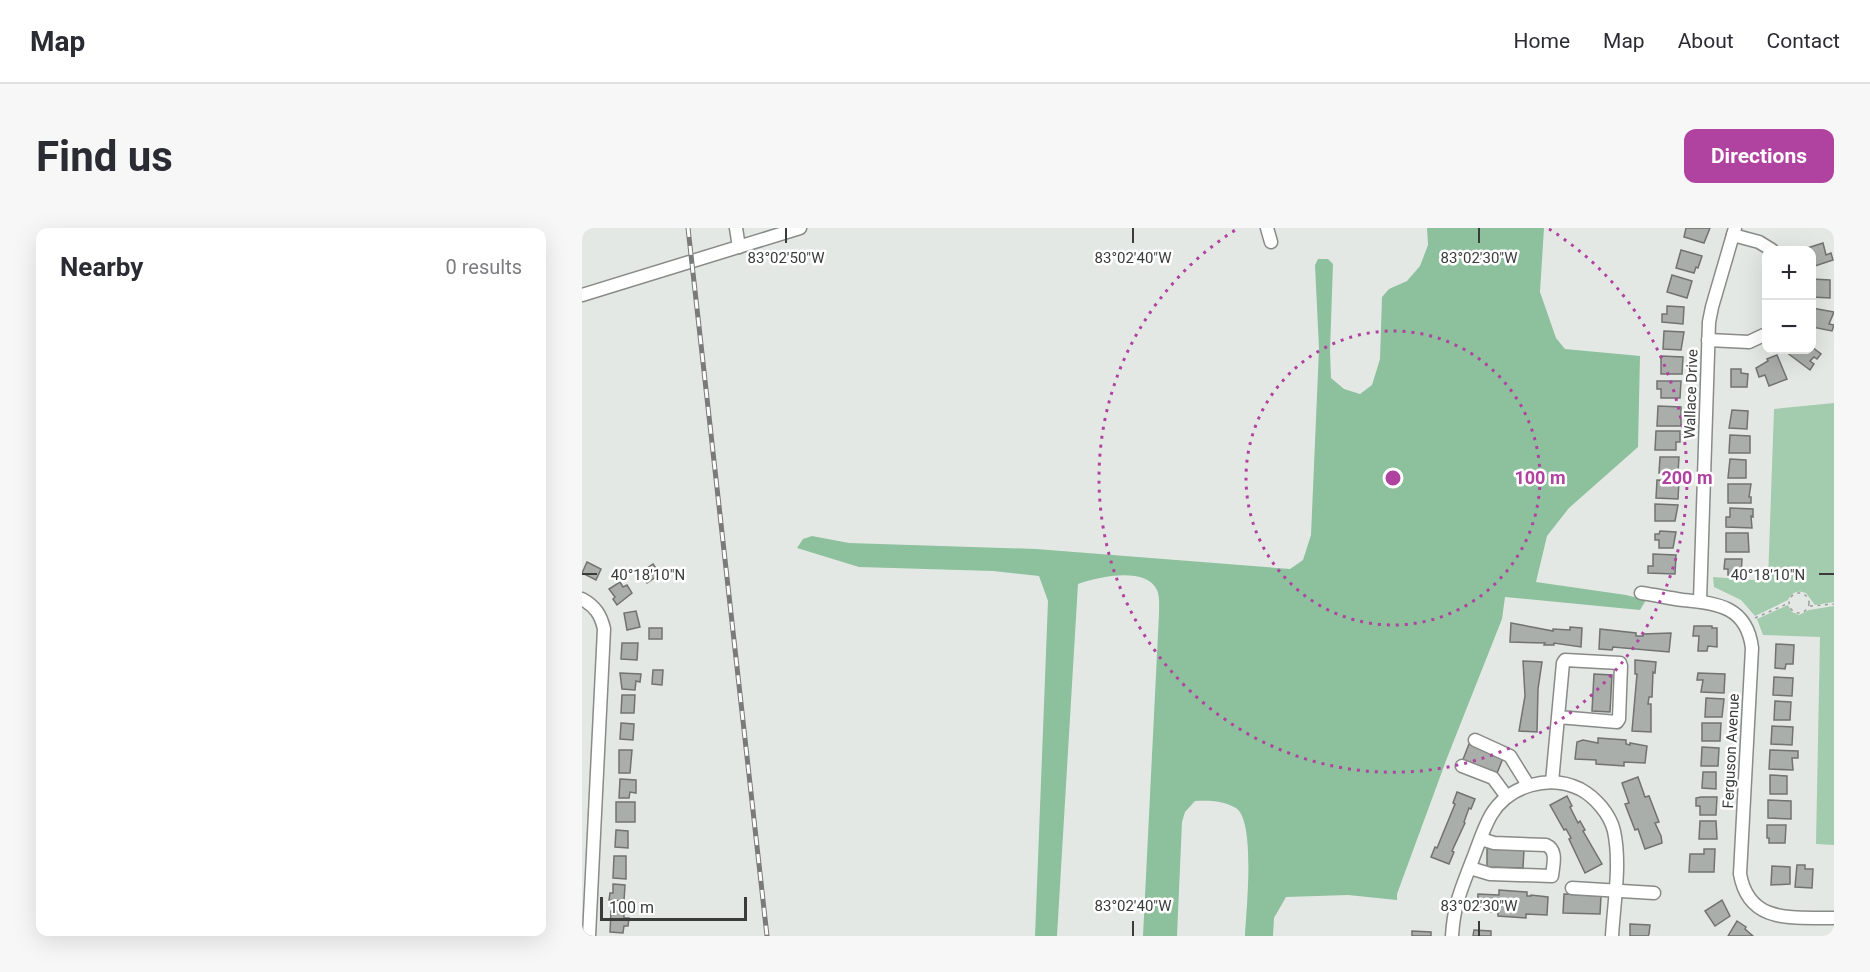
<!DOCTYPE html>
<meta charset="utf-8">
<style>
:root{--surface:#fff;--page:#f7f7f7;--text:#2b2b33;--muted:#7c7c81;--line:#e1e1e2;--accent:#b042a0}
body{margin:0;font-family:Roboto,sans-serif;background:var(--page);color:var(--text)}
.controls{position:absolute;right:18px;top:18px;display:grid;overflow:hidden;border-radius:12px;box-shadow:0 6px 24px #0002}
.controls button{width:54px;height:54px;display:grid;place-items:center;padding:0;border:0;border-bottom:2px solid var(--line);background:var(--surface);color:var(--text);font:30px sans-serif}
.scale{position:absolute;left:18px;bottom:15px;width:147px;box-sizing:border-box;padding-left:6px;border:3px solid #3a3c3b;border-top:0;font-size:16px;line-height:21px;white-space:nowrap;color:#3a3c3b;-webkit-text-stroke:4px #fff;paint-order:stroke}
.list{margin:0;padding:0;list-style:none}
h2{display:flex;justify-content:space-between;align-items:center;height:78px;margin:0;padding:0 24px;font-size:26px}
h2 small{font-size:20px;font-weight:400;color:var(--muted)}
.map{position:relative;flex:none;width:1252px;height:708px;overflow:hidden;border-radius:12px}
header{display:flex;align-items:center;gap:36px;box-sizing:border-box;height:84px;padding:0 30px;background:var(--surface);border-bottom:2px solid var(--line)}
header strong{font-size:28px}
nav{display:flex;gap:33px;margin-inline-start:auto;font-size:21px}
.intro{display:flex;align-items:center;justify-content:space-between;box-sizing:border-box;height:144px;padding:0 36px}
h1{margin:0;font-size:42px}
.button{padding:15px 27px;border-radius:12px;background:var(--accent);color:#fff;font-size:21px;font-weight:700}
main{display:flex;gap:36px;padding:0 36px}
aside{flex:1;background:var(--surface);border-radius:12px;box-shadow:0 6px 24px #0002}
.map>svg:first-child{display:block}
.green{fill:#a3cbae}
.forest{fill:#8dc19d}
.building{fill:#aaaeab;stroke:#707371;stroke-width:1.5}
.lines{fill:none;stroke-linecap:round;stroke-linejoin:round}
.minor-casing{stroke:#888b88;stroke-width:15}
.path{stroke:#9a9d9b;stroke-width:1.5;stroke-dasharray:3 4.5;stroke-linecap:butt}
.minor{stroke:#fff;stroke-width:12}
.rail-casing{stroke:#797b7a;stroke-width:5}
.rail{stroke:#fff;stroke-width:3;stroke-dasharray:9;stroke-linecap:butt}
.ticks{fill:none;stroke:#3a3c3b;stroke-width:2}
.ring{fill:none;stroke:#b042a0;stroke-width:3;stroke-dasharray:3 6}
.labels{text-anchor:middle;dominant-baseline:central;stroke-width:5;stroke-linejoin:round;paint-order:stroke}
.street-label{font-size:15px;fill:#3a3c3b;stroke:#fff}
.ticks-label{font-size:15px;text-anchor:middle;fill:#3a3c3b;stroke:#fff;stroke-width:5;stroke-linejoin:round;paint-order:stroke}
.centre{fill:#b042a0;stroke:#fff;stroke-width:3}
.ring-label{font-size:18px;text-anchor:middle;font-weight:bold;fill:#b042a0;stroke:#fff;stroke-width:5;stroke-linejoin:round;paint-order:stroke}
</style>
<header>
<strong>Map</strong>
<nav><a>Home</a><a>Map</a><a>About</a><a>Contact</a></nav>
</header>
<div class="intro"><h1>Find us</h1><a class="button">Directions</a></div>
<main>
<aside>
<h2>Nearby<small>0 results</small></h2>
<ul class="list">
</ul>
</aside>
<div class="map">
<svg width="1252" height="708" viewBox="0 0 1252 708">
<rect width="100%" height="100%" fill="#e4e8e5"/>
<g class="green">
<path d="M 1252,175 L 1252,374 L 1233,377 L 1224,365 C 1215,362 1210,364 1206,372 L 1173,388 L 1159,372 L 1132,359 L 1131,349 L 1186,353 L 1192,181 Z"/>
<path d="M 1206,377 L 1210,384 L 1217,387 L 1227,382 L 1252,378 L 1252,617 L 1234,616 L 1238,409 L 1181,407 L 1175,391 Z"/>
</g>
<path class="forest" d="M 845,0 L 962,0 L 958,64 L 974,110 L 983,121 L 1058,128 L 1056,219 L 987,280 L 965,308 L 954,354 L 1044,367 L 1064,372 L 1058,382 L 923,369 L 920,391 L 865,530 L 815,666 L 815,672 L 766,667 L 704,669 L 692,690 L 691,708 L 663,708 C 664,685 674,593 654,580 C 642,573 627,572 613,573 L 603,584 L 600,594 L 595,708 L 561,708 L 577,386 C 577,379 578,369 575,362 C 564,338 516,349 496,356 L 475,708 L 453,708 L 466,373 L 457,348 L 411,343 L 277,339 L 215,320 L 221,311 L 230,308 L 267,315 L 454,321 L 708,341 L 721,332 L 729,307 L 737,121 L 733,37 L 736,31 L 746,31 L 751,36 L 748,123 L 749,150 L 762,161 L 778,166 L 790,157 L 798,131 L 800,69 L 807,61 L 825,53 L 838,38 L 846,17 Z"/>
<g class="building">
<path d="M 1104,0 L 1128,0 L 1122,15 L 1102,9 Z"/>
<path d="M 1241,15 L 1244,27 L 1249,25 L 1251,32 L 1230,39 L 1230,22 L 1219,22 Z"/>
<path d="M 1099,22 L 1120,28 L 1116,40 L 1114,39 L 1112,45 L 1094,40 Z"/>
<path d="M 1090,47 L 1110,53 L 1105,70 L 1085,64 Z"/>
<path d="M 1230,51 L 1248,52 L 1248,70 L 1230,69 Z"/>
<path d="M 1085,78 L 1102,79 L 1101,96 L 1080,94 L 1080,86 L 1085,86 Z"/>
<path d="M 1230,80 L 1252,84 L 1247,96 L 1252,97 L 1250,103 L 1230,99 Z"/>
<path d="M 1082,103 L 1102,104 L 1099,122 L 1081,121 Z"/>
<path d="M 1230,119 L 1239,126 L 1235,131 L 1232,129 L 1228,133 L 1232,136 L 1228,142 L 1204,124 L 1206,122 L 1230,122 Z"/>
<path d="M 1195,127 L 1205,151 L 1187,158 L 1183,147 L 1177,149 L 1174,140 L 1186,133 L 1185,131 Z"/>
<path d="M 1079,128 L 1101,129 L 1100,146 L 1079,146 Z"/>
<path d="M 1149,141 L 1159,141 L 1159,145 L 1166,146 L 1165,159 L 1149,159 Z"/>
<path d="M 1075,153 L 1099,153 L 1098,170 L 1079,170 L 1079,161 L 1075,161 Z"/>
<path d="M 1076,178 L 1099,179 L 1099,198 L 1075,198 Z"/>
<path d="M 1150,182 L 1166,183 L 1165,201 L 1147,200 Z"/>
<path d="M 1074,203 L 1098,203 L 1098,214 L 1094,214 L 1094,222 L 1073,222 Z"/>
<path d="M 1148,207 L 1168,208 L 1168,225 L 1147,225 Z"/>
<path d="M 1078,229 L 1097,229 L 1096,245 L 1077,245 Z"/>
<path d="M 1148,231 L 1164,232 L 1164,250 L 1146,250 Z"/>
<path d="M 1075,252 L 1097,253 L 1096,271 L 1074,270 Z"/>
<path d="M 1146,256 L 1169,256 L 1167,269 L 1169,269 L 1169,275 L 1146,275 Z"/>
<path d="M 1073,276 L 1096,277 L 1093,293 L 1073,293 Z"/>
<path d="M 1148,280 L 1171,281 L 1171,289 L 1169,288 L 1170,300 L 1144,299 L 1144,289 L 1148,289 Z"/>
<path d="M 1078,303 L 1094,304 L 1091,320 L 1077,320 L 1077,312 L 1073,312 L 1073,306 L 1077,306 Z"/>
<path d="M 1144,305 L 1166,305 L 1167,324 L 1144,324 Z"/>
<path d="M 1071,326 L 1094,327 L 1093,346 L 1066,345 L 1066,338 L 1071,338 Z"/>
<path d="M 1143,331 L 1160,331 L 1159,348 L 1146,347 L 1146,341 L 1142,341 Z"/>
<path d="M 5,334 L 19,341 L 14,352 L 0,345 Z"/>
<path d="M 71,336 L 78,346 L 65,355 L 58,345 Z"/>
<path d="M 38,354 L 41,359 L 45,357 L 50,365 L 35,377 L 31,371 L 33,369 L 27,361 Z"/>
<path d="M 54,383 L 58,399 L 45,402 L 42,385 Z"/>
<path d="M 929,395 L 971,403 L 971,401 L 988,402 L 988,399 L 1000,400 L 999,419 L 972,415 L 972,417 L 962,417 L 963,415 L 928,414 Z"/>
<path d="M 1112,398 L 1130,398 L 1130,400 L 1135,400 L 1135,419 L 1126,418 L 1125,423 L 1116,423 L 1117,408 L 1111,408 Z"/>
<rect x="67" y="400" width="13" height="11"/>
<path d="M 1018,401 L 1054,405 L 1054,408 L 1061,408 L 1061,406 L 1089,405 L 1087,424 L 1031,419 L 1030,422 L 1017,421 Z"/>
<path d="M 40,415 L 56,415 L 55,432 L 39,431 Z"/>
<path d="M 1194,416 L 1212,417 L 1211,436 L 1204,436 L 1203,441 L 1193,440 Z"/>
<path d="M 1053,432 L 1074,434 L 1073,445 L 1071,444 L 1070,469 L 1067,469 L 1066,476 L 1069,476 L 1069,504 L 1050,503 L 1055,446 L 1053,446 Z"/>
<path d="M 941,433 L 960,434 L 956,461 L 955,504 L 937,503 L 943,468 Z"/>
<path d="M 71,442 L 81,442 L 80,457 L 70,456 Z"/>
<path d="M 38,445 L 59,446 L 58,454 L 54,453 L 53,462 L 40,461 Z"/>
<path d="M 1116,445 L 1143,446 L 1142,465 L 1119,464 L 1121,452 L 1115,452 Z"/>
<path d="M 1012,446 L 1030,447 L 1028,484 L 1010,483 Z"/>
<path d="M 1192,449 L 1211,450 L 1210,468 L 1191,467 Z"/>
<path d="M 40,467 L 53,467 L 52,485 L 39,485 Z"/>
<path d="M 1124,470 L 1142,471 L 1140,489 L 1123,489 Z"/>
<path d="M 1193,473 L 1209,474 L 1208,492 L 1192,492 Z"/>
<path d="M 39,495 L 52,496 L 51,512 L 38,511 Z"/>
<path d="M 1120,495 L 1139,495 L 1138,513 L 1120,513 Z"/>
<path d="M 1190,498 L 1211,499 L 1210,517 L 1189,516 Z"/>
<path d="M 1016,510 L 1044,512 L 1044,516 L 1048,517 L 1048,515 L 1065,518 L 1063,535 L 1042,534 L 1042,538 L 1014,536 L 1014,532 L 993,531 L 995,514 L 1001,512 L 1016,515 Z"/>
<path d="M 887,516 L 921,530 L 914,548 L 880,534 Z"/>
<path d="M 1120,519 L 1137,520 L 1136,538 L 1119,538 Z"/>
<path d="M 37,522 L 50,522 L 48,545 L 37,545 Z"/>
<path d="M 1188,522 L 1216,523 L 1216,530 L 1210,530 L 1211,542 L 1187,541 Z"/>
<path d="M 1121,544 L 1134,544 L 1134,561 L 1120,560 Z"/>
<path d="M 1188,547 L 1205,548 L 1205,566 L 1188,566 Z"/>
<path d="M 1056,549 L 1063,569 L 1067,568 L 1077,594 L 1073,595 L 1079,608 L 1080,615 L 1063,621 L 1056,601 L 1053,602 L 1043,576 L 1047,575 L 1040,555 Z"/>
<path d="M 38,551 L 54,552 L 54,565 L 48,564 L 47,570 L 37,570 Z"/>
<path d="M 875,564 L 893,571 L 889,581 L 887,580 L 882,594 L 883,595 L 870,623 L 872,624 L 867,636 L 849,629 L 853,619 L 855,620 L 873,576 L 871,575 Z"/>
<path d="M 985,568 L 990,578 L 988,579 L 996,595 L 998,593 L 1003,602 L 1001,603 L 1020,636 L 1003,645 L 987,611 L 989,610 L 984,601 L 982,602 L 968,577 Z"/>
<path d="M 1119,569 L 1135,569 L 1134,587 L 1118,587 L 1118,578 L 1114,578 L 1114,570 Z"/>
<path d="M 1186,572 L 1209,573 L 1209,591 L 1186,590 Z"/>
<rect x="34" y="574" width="19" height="20"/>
<path d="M 1118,593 L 1134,593 L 1135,611 L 1117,611 Z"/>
<path d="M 1185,597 L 1204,597 L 1203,615 L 1187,615 L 1187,610 L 1185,610 Z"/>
<path d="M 34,602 L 46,603 L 46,620 L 33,619 Z"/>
<path d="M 905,620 L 942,621 L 941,640 L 905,639 Z"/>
<path d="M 1122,621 L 1133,621 L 1132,644 L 1107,644 L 1108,626 L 1122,626 Z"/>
<path d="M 32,628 L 44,628 L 44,651 L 31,650 Z"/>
<path d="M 1215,637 L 1223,637 L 1223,641 L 1231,641 L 1230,660 L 1213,659 Z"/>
<path d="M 1190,638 L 1208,639 L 1208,656 L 1189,657 Z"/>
<path d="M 31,656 L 43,657 L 42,673 L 27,672 L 28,665 L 31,665 Z"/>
<path d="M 917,662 L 945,664 L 945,668 L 949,668 L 949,667 L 966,669 L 965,687 L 944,686 L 944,690 L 916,688 L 916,684 L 895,683 L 896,666 L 917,667 Z"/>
<path d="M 982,666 L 1019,668 L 1018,686 L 981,685 Z"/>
<path d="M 1140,672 L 1148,688 L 1133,698 L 1123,683 Z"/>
<path d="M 29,683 L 42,683 L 42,690 L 47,690 L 46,698 L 42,698 L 41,705 L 28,704 Z"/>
<path d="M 1155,693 L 1164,699 L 1163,701 L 1171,708 L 1146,708 Z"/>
<path d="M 1048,696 L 1068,697 L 1067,706 L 1066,708 L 1048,708 Z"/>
<path d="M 892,702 L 909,703 L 909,708 L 891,708 Z"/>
<path d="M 830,703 L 849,704 L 849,708 L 830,708 Z"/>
</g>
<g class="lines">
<defs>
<g id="minor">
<path d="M 154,0 L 157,19"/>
<path d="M 685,0 L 689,14"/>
<path d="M 1151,7 L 1177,14 L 1190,22"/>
<path d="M 0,67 L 218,0"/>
<path d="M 1126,112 L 1167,114 L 1184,106"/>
<path d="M 1059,365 C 1073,367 1087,370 1101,372 C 1136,375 1165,379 1170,420 L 1158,646 C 1167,697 1212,689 1252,690"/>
<path d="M 0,371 C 13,378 19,387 22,401 L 7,708"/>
<path d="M 1118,373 L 1127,94 L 1130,79 L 1153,0"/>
<path d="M 893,512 L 928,528 L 946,557"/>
<path d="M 880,538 L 911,550 L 925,569"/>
<path d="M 970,554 L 981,435 L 983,432 L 1038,435 L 1039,438 L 1037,491 L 1035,494 L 976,489"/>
<path d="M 888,640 L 908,646 L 970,648 C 971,637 976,622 964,617 L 912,615 L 899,611"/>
<path d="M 990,660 L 1072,665"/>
<path d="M 870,708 C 872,676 879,662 890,633 C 896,618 901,601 909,587 C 927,557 968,546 998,561 C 1013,569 1028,586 1032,603 C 1039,636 1032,674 1030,708"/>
</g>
</defs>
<use href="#minor" class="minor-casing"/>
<g class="path">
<circle cx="1217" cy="375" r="10"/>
<path d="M 1228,378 L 1252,376"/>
<path d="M 1173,390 L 1207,375"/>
</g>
<use href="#minor" class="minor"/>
<defs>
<path id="rail" d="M 106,0 L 185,708"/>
</defs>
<use href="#rail" class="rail-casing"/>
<use href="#rail" class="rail"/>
</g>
<path class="ticks" d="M 204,0 L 204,15M 551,0 L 551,15M 897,0 L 897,15M 0,346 L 15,346M 1237,346 L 1252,346M 551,693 L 551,708M 897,693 L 897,708"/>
<g class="ring">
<circle cx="811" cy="250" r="147"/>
<path d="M967 1A294 294 0 1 1 655 1"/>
</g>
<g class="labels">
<g class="street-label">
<text transform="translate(1109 166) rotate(-88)">Wallace Drive</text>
<text transform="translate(1149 523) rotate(-87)">Ferguson Avenue</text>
</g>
</g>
<g class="ticks-label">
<text x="204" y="35">83°02'50"W</text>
<text x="551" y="35">83°02'40"W</text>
<text x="897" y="35">83°02'30"W</text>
<text x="66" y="352">40°18'10"N</text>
<text x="1186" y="352">40°18'10"N</text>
<text x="551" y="683">83°02'40"W</text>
<text x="897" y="683">83°02'30"W</text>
</g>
<circle cx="811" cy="250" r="9" class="centre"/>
<g class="ring-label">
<text x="958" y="256">100 m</text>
<text x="1105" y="256">200 m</text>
</g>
</svg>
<div class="controls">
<button>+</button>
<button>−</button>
</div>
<div class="scale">100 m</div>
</div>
</main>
